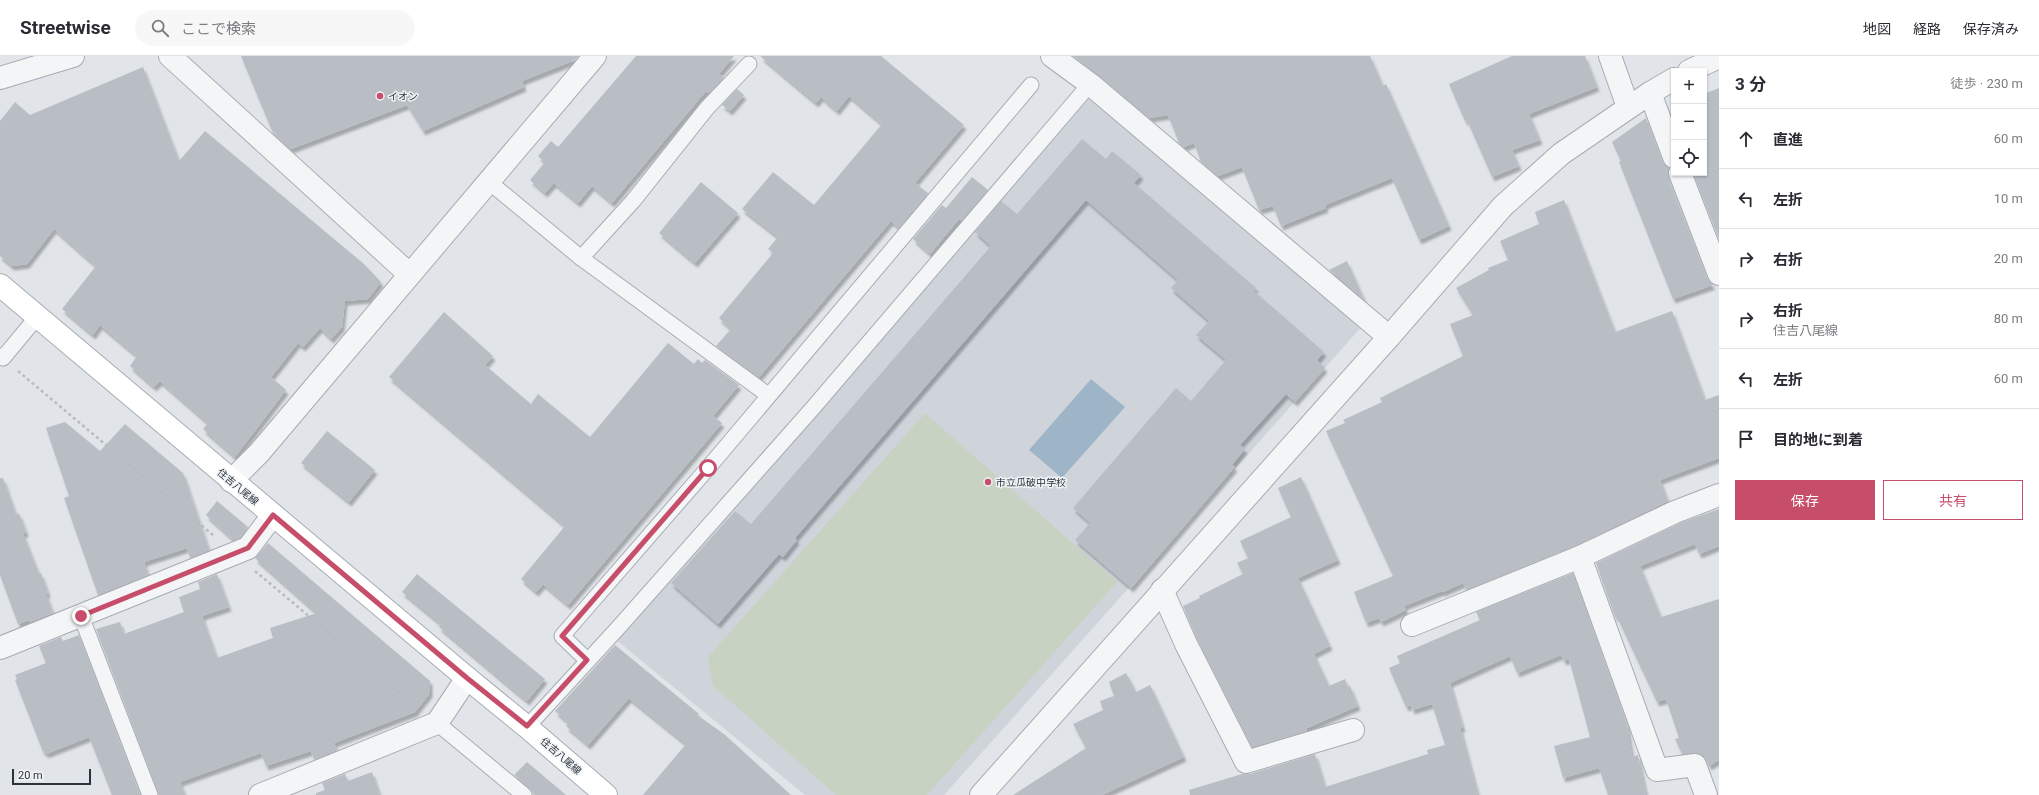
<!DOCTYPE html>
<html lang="ja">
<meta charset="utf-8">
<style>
:root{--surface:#fff;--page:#f7f7f7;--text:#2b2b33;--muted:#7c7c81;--line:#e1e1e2;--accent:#c64e6a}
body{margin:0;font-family:Roboto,"Noto Sans JP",sans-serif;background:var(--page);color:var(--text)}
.controls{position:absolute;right:12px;top:12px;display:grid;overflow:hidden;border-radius:0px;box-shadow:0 1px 3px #0004}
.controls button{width:36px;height:36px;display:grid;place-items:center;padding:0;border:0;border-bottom:1px solid var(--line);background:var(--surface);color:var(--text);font:20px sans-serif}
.scale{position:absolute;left:12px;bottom:10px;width:79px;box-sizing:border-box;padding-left:4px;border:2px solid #2a343f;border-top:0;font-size:11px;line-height:14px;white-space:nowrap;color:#2a343f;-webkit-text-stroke:3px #f1f3f6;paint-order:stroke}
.stop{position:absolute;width:12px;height:12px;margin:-9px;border:3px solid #c64e6a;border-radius:50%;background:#fff}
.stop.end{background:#c64e6a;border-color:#fff;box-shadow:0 1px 4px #0008}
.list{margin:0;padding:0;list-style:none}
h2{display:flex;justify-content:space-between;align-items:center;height:52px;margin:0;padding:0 16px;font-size:17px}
h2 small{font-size:13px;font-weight:400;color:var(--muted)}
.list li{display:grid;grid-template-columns:26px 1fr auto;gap:12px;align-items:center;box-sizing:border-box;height:60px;padding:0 16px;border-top:1px solid var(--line)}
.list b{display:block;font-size:15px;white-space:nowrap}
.list p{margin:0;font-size:13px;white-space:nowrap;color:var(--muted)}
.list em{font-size:13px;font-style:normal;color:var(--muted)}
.actions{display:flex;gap:8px;padding:12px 16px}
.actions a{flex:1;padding:9px 0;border:1px solid var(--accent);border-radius:0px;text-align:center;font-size:14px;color:var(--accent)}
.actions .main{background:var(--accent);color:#fff}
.icon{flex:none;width:22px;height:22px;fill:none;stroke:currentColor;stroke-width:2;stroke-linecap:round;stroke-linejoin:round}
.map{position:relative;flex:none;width:1719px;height:739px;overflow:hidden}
header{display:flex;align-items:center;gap:24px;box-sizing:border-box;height:56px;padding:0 20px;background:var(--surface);border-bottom:1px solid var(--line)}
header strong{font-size:19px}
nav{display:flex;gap:22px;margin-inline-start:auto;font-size:14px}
.search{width:280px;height:36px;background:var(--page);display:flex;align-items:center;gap:10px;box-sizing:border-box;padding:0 14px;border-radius:22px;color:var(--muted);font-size:15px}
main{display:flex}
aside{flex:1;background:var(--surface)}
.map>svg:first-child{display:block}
.built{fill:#cfd4db}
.green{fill:#c8d2c3}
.water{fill:#9eb5c7}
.building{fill:#b9bec5;filter:url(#shadow)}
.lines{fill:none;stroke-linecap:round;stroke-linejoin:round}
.lane-casing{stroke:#a6acb3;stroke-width:17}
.street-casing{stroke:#a6acb3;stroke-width:24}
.secondary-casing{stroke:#a6acb3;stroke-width:24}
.path{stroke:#b7bbc0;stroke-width:2.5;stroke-dasharray:3 3;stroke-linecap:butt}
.lane{stroke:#f4f5f7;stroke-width:15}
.street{stroke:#f4f5f7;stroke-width:22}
.secondary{stroke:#fff;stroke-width:22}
.route{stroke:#c64e6a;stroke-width:5}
.poi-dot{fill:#c64e6a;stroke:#f1f3f6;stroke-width:1.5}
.labels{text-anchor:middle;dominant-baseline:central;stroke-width:3;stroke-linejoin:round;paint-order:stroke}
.poi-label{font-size:10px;fill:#2a343f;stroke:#f1f3f6;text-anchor:start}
.street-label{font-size:10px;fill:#2a343f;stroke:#f1f3f6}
</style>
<header>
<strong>Streetwise</strong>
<div class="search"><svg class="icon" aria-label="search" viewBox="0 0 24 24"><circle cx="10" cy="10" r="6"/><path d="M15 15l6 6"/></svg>ここで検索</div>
<nav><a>地図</a><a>経路</a><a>保存済み</a></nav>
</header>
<main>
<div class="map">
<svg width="1719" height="739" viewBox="0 0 1719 739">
<defs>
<filter id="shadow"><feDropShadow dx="2.5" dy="4.5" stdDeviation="1" flood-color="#0004"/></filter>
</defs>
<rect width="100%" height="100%" fill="#e1e5e9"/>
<path class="built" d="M 1090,41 L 1364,268 L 944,739 L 805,739 L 615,583 Z"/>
<path class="green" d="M 925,357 L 1117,526 L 927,739 L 836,739 L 713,630 L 708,601 Z"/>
<path class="water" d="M 1091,323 L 1125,351 L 1062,422 L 1029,394 Z"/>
<g class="building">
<path d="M 241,0 L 579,0 L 575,4 L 522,25 L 524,31 L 423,75 L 407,49 L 291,93 L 272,75 Z"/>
<path d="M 636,0 L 734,0 L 719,18 L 724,21 L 709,37 L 706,35 L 612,147 L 592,130 L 578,147 L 554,127 L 545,137 L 530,124 L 545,106 L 538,100 L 551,85 L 558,91 Z"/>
<path d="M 760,0 L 881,0 L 964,69 L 915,127 L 928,137 L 899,172 L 891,165 L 759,321 L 716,290 L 731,273 L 719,262 L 773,197 L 768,193 L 778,181 L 742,153 L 773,116 L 814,149 L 882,68 L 849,40 L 837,55 L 821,41 L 816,47 Z"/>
<path d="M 1073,0 L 1370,0 L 1383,30 L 1386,28 L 1449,170 L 1419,184 L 1392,122 L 1325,149 L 1326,152 L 1281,170 L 1273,150 L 1259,154 L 1242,111 L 1218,120 L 1201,106 L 1194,87 L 1184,91 L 1179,87 L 1168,59 L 1150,62 Z"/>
<path d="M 1512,0 L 1585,0 L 1597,31 L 1529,58 L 1540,84 L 1512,94 L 1519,110 L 1492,121 L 1467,64 L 1465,65 L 1449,28 Z"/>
<path d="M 143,11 L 179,105 L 205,75 L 364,208 L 381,226 L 368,243 L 345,245 L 342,271 L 331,283 L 320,272 L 303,291 L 298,287 L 271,321 L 286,334 L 235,401 L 203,373 L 208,367 L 160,325 L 154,331 L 130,310 L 137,300 L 100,269 L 93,279 L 62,253 L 96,210 L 54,173 L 27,208 L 12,210 L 0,200 L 0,65 L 15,46 L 30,59 Z"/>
<path d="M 1719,32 L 1719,183 L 1693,117 L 1704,117 L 1704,38 Z"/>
<path d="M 737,33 L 744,39 L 730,55 L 722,49 Z"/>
<path d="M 1646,62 L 1662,105 L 1669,112 L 1668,122 L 1707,222 L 1713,229 L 1673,243 L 1619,106 L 1621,105 L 1612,86 Z"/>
<path d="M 1082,83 L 1106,103 L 1112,95 L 1141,119 L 1134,127 L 1256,232 L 1254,235 L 1324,296 L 1317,304 L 1325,312 L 1295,346 L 1286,338 L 1240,389 L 1245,393 L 1232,409 L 1235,411 L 1131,532 L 1075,484 L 1090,467 L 1073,452 L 1176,332 L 1191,345 L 1226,304 L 1196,279 L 1209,265 L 1171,232 L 1178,224 L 1086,144 L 795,482 L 797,484 L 783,501 L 779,498 L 718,568 L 671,527 L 735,455 L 751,468 L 991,190 L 975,176 L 1001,145 L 1017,158 Z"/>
<path d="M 972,121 L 988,134 L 961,165 L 959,163 L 930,198 L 913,183 L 942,149 L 946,152 Z"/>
<path d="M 701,126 L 738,157 L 695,207 L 659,177 Z"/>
<path d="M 1564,144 L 1615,276 L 1672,255 L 1705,344 L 1719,339 L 1719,402 L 1660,424 L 1668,445 L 1575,490 L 1466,534 L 1463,527 L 1443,536 L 1442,535 L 1404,550 L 1406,554 L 1381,566 L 1379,562 L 1366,567 L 1354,536 L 1393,520 L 1326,375 L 1345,367 L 1343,364 L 1382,346 L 1380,342 L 1463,300 L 1450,268 L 1473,259 L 1456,232 L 1489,214 L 1488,212 L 1508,204 L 1500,185 L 1539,168 L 1535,156 Z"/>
<path d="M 1347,205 L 1364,243 L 1329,214 Z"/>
<path d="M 444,256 L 493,300 L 485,309 L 531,348 L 538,338 L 590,381 L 668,287 L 694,308 L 698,303 L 702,307 L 705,304 L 739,329 L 713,360 L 722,367 L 568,549 L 543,528 L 536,536 L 521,523 L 565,470 L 389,321 Z"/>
<path d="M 65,366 L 100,395 L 125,368 L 183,417 L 209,494 L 190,502 L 187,492 L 144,506 L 148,519 L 98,539 L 64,442 L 69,440 L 46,372 Z"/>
<path d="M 327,375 L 375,414 L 349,446 L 301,407 Z"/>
<path d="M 1301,421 L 1338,504 L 1298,522 L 1330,590 L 1314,598 L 1329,630 L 1345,623 L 1348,631 L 1350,630 L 1358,650 L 1307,672 L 1307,675 L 1252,691 L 1197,583 L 1183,550 L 1200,542 L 1199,540 L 1243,518 L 1237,507 L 1248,502 L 1240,485 L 1291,461 L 1278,432 Z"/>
<path d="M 0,422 L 3,422 L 16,459 L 19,457 L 26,476 L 23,478 L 39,518 L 41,517 L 48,537 L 46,538 L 53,557 L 30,566 L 29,564 L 18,568 L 0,519 Z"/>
<path d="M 217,445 L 248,471 L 240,482 L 234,484 L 206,459 Z"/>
<path d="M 1719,453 L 1719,490 L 1699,498 L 1695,488 L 1640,510 L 1661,561 L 1719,543 L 1719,704 L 1709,710 L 1704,700 L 1699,697 L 1682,698 L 1675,683 L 1679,682 L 1666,643 L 1657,646 L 1617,561 L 1615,561 L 1596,507 L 1680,467 Z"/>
<path d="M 268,487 L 430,625 L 430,637 L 415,656 L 334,687 L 337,694 L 314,704 L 311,695 L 266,710 L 261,697 L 180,726 L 185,739 L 159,739 L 96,573 L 120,566 L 124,578 L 184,556 L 179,541 L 200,533 L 198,526 L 217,518 L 229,551 L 202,560 L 217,602 L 273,582 L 270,572 L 317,557 L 255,502 Z"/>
<path d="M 1573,517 L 1627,669 L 1632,701 L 1638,699 L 1646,739 L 1608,739 L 1599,712 L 1563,722 L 1554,690 L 1590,681 L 1569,603 L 1564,605 L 1561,599 L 1517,617 L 1510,600 L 1450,627 L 1463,672 L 1460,672 L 1478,739 L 1190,739 L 1189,734 L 1242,718 L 1250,718 L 1315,698 L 1325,731 L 1428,698 L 1427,694 L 1445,689 L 1432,648 L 1412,654 L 1411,649 L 1406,651 L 1389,612 L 1400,607 L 1397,600 L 1480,564 L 1476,556 Z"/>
<path d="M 417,518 L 545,623 L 527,645 L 439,571 L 441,568 L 402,536 Z"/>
<path d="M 79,579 L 140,739 L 112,739 L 89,681 L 46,698 L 45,695 L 43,696 L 15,624 L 17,623 L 15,619 L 46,607 L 39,590 L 61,581 L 63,585 Z"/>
<path d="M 615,589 L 699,658 L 697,659 L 724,678 L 791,739 L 643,739 L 686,688 L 629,642 L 588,689 L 566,670 L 569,667 L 555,655 Z"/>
<path d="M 1126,617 L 1136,636 L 1150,629 L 1184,701 L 1102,739 L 1013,739 L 1086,692 L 1073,668 L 1103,654 L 1100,645 L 1114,640 L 1109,626 Z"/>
<path d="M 527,706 L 566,739 L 535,739 L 530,732 L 514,719 Z"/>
<path d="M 372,716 L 380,739 L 316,739 L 316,737 L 325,734 L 322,727 L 345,718 L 348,725 Z"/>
</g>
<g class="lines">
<defs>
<g id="lane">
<path d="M 488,125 L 581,202 L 768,339"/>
<path d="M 581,202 L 633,145 L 707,52 L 749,8"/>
<path d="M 0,300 L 3,302 L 37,261"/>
<path d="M 81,560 L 150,739"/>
<path d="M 587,604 L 562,580 L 708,412 L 1031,29"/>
<path d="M 437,667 L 524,739"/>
<path d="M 527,671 L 618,572 L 812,353 L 1090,28"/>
</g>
<g id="street">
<path d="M 170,0 L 409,218"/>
<path d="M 1052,0 L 1090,28 L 1389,281"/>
<path d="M 1610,0 L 1628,51"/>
<path d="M 1689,15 L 1719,1"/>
<path d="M 0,22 L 73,0"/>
<path d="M 1650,37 L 1674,101"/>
<path d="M 1680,117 L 1719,218"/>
<path d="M 231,425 L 259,397 L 595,0"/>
<path d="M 1580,501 L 1657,714 L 1695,709 L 1706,739"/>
<path d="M 1162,534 L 1186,588 L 1246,706 L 1353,674"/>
<path d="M 1412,569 L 1580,501 L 1675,456 L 1719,439"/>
<path d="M 0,592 L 248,492 L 273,459"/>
<path d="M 260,739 L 437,667 L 467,622"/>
<path d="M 981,739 L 1389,281 L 1503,150 L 1561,98 L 1650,37 L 1674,23"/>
</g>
<path id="secondary" d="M 0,229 L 467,622 L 527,671 L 606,739"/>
</defs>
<use href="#lane" class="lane-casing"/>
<use href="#street" class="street-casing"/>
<use href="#secondary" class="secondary-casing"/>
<g class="path">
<path d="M 18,315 L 213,479"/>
<path d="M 255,515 L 415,649"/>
</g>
<use href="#lane" class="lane"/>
<use href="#street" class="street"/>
<use href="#secondary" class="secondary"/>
</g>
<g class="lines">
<path class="route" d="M 81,560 L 248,492 L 273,459 L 467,622 L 527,670 L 587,604 L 562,580 L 708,412"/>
</g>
<g class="poi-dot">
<circle cx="380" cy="40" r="4"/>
<circle cx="988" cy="426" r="4"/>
</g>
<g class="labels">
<g class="poi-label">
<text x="388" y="40">イオン</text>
<text x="996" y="426">市立瓜破中学校</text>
</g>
<g class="street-label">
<text transform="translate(238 431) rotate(40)">住吉八尾線</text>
<text transform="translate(561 700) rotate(41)">住吉八尾線</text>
</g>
</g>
</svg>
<div class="controls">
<button>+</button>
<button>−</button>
<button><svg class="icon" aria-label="locate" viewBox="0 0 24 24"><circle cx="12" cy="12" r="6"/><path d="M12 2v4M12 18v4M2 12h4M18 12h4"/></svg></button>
</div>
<div class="scale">20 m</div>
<div class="stop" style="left:708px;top:412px"></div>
<div class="stop end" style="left:81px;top:560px"></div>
</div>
<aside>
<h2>3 分<small>徒歩 · 230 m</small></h2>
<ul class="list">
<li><svg class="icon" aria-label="ahead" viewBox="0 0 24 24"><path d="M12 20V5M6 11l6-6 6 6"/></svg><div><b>直進</b></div><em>60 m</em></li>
<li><svg class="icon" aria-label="left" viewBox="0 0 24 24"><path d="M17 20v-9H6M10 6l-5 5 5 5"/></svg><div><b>左折</b></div><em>10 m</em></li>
<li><svg class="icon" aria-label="right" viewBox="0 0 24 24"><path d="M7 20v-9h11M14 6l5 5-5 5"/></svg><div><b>右折</b></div><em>20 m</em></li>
<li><svg class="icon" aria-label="right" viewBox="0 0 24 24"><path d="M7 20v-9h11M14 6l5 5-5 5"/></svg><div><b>右折</b><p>住吉八尾線</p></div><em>80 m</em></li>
<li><svg class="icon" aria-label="left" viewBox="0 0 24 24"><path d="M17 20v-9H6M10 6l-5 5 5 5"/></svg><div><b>左折</b></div><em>60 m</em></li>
<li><svg class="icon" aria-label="arrive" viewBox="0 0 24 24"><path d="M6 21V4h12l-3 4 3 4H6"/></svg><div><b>目的地に到着</b></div></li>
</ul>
<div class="actions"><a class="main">保存</a><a>共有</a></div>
</aside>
</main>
